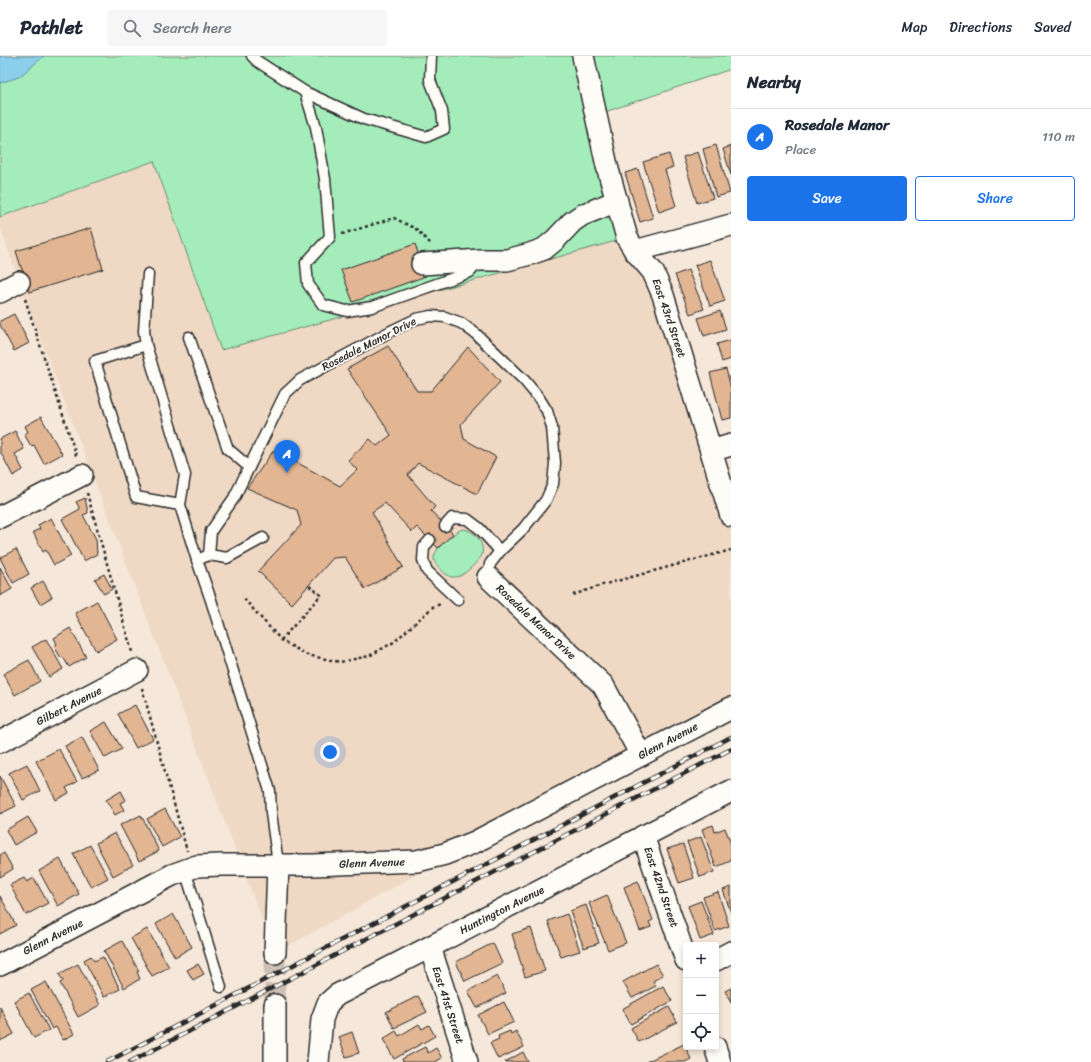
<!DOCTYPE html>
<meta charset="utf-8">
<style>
:root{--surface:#fff;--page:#f6f6f7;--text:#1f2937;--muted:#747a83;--line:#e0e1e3;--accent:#1a73e8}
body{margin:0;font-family:Sriracha,sans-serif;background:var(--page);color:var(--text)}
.controls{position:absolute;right:12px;bottom:12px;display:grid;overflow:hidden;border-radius:4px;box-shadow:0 2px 6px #0003}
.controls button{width:36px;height:36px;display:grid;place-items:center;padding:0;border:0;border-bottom:1px solid var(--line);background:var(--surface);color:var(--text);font:20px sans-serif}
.you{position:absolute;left:330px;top:696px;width:14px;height:14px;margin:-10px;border:3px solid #fff;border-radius:50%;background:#1a73e8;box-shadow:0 0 0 6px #1a73e833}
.badge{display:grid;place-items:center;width:26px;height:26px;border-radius:50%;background:var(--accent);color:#fff;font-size:13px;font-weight:700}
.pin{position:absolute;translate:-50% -33px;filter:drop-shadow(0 1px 2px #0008)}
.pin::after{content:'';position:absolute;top:21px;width:14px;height:12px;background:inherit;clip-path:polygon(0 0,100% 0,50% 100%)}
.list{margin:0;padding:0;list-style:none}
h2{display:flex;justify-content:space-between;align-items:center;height:52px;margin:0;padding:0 16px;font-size:17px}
h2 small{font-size:13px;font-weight:400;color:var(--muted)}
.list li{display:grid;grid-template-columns:26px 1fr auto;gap:12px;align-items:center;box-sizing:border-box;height:56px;padding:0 16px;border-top:1px solid var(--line)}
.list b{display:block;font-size:15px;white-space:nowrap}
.list p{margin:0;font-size:13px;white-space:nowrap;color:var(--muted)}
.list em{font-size:13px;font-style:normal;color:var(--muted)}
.actions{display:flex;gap:8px;padding:12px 16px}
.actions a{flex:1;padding:9px 0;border:1px solid var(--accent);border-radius:4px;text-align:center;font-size:14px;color:var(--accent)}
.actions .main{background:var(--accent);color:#fff}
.icon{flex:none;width:22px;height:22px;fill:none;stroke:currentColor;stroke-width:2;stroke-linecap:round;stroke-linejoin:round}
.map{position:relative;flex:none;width:731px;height:1006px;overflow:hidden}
header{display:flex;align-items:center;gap:24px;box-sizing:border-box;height:56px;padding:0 20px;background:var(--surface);border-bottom:1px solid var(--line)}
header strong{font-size:19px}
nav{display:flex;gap:22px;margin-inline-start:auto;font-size:14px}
.search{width:280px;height:36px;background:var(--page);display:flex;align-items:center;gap:10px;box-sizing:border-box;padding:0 14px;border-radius:4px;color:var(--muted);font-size:15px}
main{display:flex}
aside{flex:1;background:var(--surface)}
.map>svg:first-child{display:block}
.built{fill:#efd8c4}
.green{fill:#a4edbb;stroke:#688c73}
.water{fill:#8bcfec;stroke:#658d9f}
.building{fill:#e2b593;stroke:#2b2b2b}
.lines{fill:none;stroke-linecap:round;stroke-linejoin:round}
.street-tunnel{stroke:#cdc1b6;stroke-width:21;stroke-dasharray:21 10;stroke-linecap:butt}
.lane-casing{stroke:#2b2b2b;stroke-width:13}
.street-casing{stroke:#2b2b2b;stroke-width:24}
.path{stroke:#2b2b2b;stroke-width:2.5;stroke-dasharray:3 3;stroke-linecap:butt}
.lane{stroke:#fdfcf7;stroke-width:10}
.street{stroke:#fdfcf7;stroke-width:21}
.rail-casing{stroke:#2b2b2b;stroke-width:4.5}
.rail{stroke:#fdfcf7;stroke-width:3;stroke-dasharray:9;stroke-linecap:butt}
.labels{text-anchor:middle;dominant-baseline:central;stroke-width:3.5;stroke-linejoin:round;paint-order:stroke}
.street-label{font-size:11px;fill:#2b2b2b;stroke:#fdfcf7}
</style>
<header>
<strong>Pathlet</strong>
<div class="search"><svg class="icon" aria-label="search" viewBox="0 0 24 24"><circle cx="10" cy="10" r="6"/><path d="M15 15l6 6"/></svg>Search here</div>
<nav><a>Map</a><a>Directions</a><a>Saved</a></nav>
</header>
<main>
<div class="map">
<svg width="731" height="1006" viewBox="0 0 731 1006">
<rect width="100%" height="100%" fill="#f5e7d9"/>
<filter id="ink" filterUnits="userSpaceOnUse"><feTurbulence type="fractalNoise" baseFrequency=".025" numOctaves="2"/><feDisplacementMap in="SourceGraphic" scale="8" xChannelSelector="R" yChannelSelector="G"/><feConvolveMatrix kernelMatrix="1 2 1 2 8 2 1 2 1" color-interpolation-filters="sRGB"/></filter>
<g filter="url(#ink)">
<path class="built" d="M 154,105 L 222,294 L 627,182 L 653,216 L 731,460 L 731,652 L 475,786 L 275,897 L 24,239 L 0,170 L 0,161 Z"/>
<g class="green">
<path d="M 0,0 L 731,0 L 731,13 L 596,59 L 627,182 L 221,294 L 154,105 L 0,161 Z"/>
<path d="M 462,473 C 473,473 485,486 482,499 C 480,504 465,518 460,520 C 457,521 454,521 451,521 C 446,519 442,515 439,511 C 436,509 433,505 434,501 C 436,490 453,478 462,473 Z"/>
</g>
<path class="water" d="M 0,0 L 44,0 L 19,21 L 0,27 Z"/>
<g class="building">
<path d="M 716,89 L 730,137 L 716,141 L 703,93 Z"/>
<path d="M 731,90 L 731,119 L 723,93 Z"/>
<path d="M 698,96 L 713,142 L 697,147 L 683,101 Z"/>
<path d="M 669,98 L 673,111 L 665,114 L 676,150 L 659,156 L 643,106 Z"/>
<path d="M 638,113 L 653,162 L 640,166 L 625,117 Z"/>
<path d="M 91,172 L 103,213 L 29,236 L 16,195 Z"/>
<path d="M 415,188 L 426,220 L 353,246 L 341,214 Z"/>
<path d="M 710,204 L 725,245 L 710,250 L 695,209 Z"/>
<path d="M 688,214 L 704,253 L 690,258 L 675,219 Z"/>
<path d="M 720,255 L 726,273 L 704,280 L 698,262 Z"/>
<path d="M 14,258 L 29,287 L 14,295 L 0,269 L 0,265 Z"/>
<path d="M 731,284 L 731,303 L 722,306 L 717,288 Z"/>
<path d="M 388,290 L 417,335 L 431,335 L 468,291 L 500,326 L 461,368 L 464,383 L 496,401 L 477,438 L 418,407 L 408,419 L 435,451 L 431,455 L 453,478 L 438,492 L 417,471 L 412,476 L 385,447 L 372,456 L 403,511 L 365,533 L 345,501 L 333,502 L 292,548 L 258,515 L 301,469 L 297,454 L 247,432 L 274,394 L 340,430 L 357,414 L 348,404 L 370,383 L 377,390 L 391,379 L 347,313 Z"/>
<path d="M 726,313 L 731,333 L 731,362 L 722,364 L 710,317 Z"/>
<path d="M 41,361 L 62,398 L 44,408 L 34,389 L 31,390 L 24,378 L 28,376 L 25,370 Z"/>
<path d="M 15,375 L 24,393 L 15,398 L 23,414 L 13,420 L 0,395 L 0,383 Z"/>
<path d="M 85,442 L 88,457 L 83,459 L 96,483 L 97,498 L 84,505 L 62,463 L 80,453 L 76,446 Z"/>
<path d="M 51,462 L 71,500 L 54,509 L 46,494 L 43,496 L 33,476 L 40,473 L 38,469 Z"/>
<path d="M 16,493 L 29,518 L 13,527 L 0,502 Z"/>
<path d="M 0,511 L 12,533 L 0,540 Z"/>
<path d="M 104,518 L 112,533 L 104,538 L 95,523 Z"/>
<path d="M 43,525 L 52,541 L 40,548 L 31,532 Z"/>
<path d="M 97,545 L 117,583 L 96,595 L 75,557 Z"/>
<path d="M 70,572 L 86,601 L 69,611 L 63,601 L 61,602 L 54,590 L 57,588 L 54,582 Z"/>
<path d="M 46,583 L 63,613 L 49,621 L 32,591 Z"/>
<path d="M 29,604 L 40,625 L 15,639 L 3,618 Z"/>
<path d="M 135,649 L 153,683 L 136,692 L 118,658 Z"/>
<path d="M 106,666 L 122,693 L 105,702 L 90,675 Z"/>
<path d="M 82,681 L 99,714 L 82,722 L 65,690 Z"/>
<path d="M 59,693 L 77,726 L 66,732 L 69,737 L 56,744 L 36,705 Z"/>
<path d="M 27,708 L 40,735 L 23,744 L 9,717 Z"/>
<path d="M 0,720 L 16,750 L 0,758 Z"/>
<path d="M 121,735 L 126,744 L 120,747 L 124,754 L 115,759 L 106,744 Z"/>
<path d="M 165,753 L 180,781 L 162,791 L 147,763 Z"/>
<path d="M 141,759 L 159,795 L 139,805 L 120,769 Z"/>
<path d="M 28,761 L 37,776 L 14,789 L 6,774 Z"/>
<path d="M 713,769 L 715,776 L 725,772 L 731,788 L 731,805 L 716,811 L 702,773 Z"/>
<path d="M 115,777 L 133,809 L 113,820 L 96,787 Z"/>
<path d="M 701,781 L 714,816 L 700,821 L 687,786 Z"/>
<path d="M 683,788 L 694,822 L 679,827 L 667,793 Z"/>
<path d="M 90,789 L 108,822 L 91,831 L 73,798 Z"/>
<path d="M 4,797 L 13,813 L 0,821 L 0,799 Z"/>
<path d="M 60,803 L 79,838 L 58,850 L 39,815 Z"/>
<path d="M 24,822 L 27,826 L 34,822 L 48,847 L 26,859 L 10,829 Z"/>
<path d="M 638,825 L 653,864 L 649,866 L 651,871 L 640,875 L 624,831 Z"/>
<path d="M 731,831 L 731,857 L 723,834 Z"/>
<path d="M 718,836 L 729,870 L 715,875 L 703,841 Z"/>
<path d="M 607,839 L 626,887 L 608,894 L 589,847 Z"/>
<path d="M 0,840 L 16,869 L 0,878 Z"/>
<path d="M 701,845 L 714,879 L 700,884 L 688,850 Z"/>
<path d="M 586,849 L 599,887 L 584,892 L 570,855 Z"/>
<path d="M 173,858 L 192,891 L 175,901 L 156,868 Z"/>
<path d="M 567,858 L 580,895 L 561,901 L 548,865 Z"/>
<path d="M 531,872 L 545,915 L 525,921 L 512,878 Z"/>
<path d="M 147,873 L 169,911 L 152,920 L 131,882 Z"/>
<path d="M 122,885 L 139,915 L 137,916 L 140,923 L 124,932 L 104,895 Z"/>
<path d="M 493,887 L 502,907 L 465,925 L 456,906 Z"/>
<path d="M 91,900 L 94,905 L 103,901 L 120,933 L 104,941 L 84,904 Z"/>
<path d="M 78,908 L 100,949 L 78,961 L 60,927 L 63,925 L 59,918 Z"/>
<path d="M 198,908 L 204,918 L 193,924 L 187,914 Z"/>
<path d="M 656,908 L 663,919 L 653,925 L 656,930 L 632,942 L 623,926 Z"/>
<path d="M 497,920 L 506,937 L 477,952 L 468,935 Z"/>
<path d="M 46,926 L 74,978 L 63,984 L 56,971 L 52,973 L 31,934 Z"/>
<path d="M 663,930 L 672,945 L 631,968 L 622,953 Z"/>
<path d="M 731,932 L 731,946 L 725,935 Z"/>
<path d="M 29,937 L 49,974 L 34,982 L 14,945 Z"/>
<path d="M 418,940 L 427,956 L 394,972 L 386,956 Z"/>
<path d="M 504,946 L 514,966 L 488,978 L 478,959 Z"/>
<path d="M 0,951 L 14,978 L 0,985 Z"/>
<path d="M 669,951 L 677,966 L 639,986 L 631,972 Z"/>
<path d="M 419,968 L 422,973 L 429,969 L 435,980 L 394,1003 L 383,983 L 396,975 L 399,980 Z"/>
<path d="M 510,975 L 511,978 L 516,975 L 524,991 L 498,1003 L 490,987 L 499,983 L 498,980 Z"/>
<path d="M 352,976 L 359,997 L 346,1001 L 339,981 Z"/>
<path d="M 684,988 L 691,1003 L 685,1006 L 646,1006 Z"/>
<path d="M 425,991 L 428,997 L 436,992 L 442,1002 L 435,1006 L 403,1006 L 402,1003 Z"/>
<path d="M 523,996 L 528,1006 L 505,1006 Z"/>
</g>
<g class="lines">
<path class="street-tunnel" d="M 275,949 L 275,897"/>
<defs>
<g id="lane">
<path d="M 252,0 L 257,5 L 305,36 L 316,71 L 325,123 L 330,181 L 306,207 L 308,228 L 323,249 L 347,255 L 372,251 L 470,216 L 479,206"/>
<path d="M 305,36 L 364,63 L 426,81 L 444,73 L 442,55 L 430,24 L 431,0"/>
<path d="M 148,218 L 144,275 L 146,289 L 185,419 L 180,449 L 197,504 L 211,544 L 270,735 L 271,757 L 278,808"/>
<path d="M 189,281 L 228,393 L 249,411"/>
<path d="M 146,289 L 95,305 L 136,441 L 180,449"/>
<path d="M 445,470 L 452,462 L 467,463 L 479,472 L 500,495"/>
<path d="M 430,484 L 424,491 L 423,504 L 427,515 L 458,544"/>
<path d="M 209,499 L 227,502 L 263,482"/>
<path d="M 197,504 L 209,499 L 211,475 L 234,442 L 285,338 L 300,324 L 393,274 L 416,263 L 431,260 L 445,261 L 461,267 L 476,278 L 524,324 L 539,342 L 547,355 L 552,371 L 555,407 L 553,428 L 546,444 L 523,473 L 500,495 L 490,508 L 488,521"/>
<path d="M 185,814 L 221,931"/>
</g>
<g id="street">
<path d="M 583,0 L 607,110 L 627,182 L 635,195 L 653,216 L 663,239 L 731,460"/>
<path d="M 635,195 L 731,169"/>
<path d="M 422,208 L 480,204 L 507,204 L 530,198 L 544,193 L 555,184 L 572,166 L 582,159 L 617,145"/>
<path d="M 0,236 L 19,226"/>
<path d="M 711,395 L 731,389"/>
<path d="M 0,461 L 82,419"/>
<path d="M 488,521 L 603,629 L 641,699"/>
<path d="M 0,686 L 137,614"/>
<path d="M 643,780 L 686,904"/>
<path d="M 430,891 L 467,1006"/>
<path d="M 275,897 L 278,808"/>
<path d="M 716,904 L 731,896"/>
<path d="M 0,909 L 172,819 L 197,810 L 220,809 L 313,809 L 417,805 L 445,798 L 475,786 L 731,652"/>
<path d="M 275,949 L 275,1006"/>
<path d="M 715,991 L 720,1006"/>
<path d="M 318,1006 L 322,963 L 328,947 L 337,939 L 731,735"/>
</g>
</defs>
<use href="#lane" class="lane-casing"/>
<use href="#street" class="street-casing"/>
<g class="path">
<path d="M 342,178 L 394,162 L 416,173 L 431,188"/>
<path d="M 25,243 L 77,402"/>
<path d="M 87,437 L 132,596"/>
<path d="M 573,539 L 602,529 L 731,494"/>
<path d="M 244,543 L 281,584 L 307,599 L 340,606 L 369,600 L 394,586 L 434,550 L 442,548"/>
<path d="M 281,584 L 321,539 L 308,529"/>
<path d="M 142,632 L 187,795"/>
</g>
<use href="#lane" class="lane"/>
<use href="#street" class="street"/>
<defs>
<g id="rail">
<path d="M 107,1006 L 731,681"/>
<path d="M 130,1006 L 731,693"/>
</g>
</defs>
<use href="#rail" class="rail-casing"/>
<use href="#rail" class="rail"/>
</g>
</g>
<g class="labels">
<g class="street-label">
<text transform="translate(669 262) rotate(71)">East 43rd Street</text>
<text transform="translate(369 288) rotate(-27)">Rosedale Manor Drive</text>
<text transform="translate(536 566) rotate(43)">Rosedale Manor Drive</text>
<text transform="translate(69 650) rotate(-27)">Gilbert Avenue</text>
<text transform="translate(668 685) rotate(-28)">Glenn Avenue</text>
<text transform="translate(372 807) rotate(-2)">Glenn Avenue</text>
<text transform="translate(661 831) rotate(71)">East 42nd Street</text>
<text transform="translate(502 854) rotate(-27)">Huntington Avenue</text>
<text transform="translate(53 881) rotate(-27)">Glenn Avenue</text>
<text transform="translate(448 949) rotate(72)">East 41st Street</text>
</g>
</g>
</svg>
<div class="controls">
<button>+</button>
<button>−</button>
<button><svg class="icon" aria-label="locate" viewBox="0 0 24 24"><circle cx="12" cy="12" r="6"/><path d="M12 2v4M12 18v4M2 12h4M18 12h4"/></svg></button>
</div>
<div class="you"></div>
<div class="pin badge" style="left:287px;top:417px">A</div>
</div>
<aside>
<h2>Nearby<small></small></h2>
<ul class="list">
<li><span class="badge">A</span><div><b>Rosedale Manor</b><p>Place</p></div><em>110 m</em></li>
</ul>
<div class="actions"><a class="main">Save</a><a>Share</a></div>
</aside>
</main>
